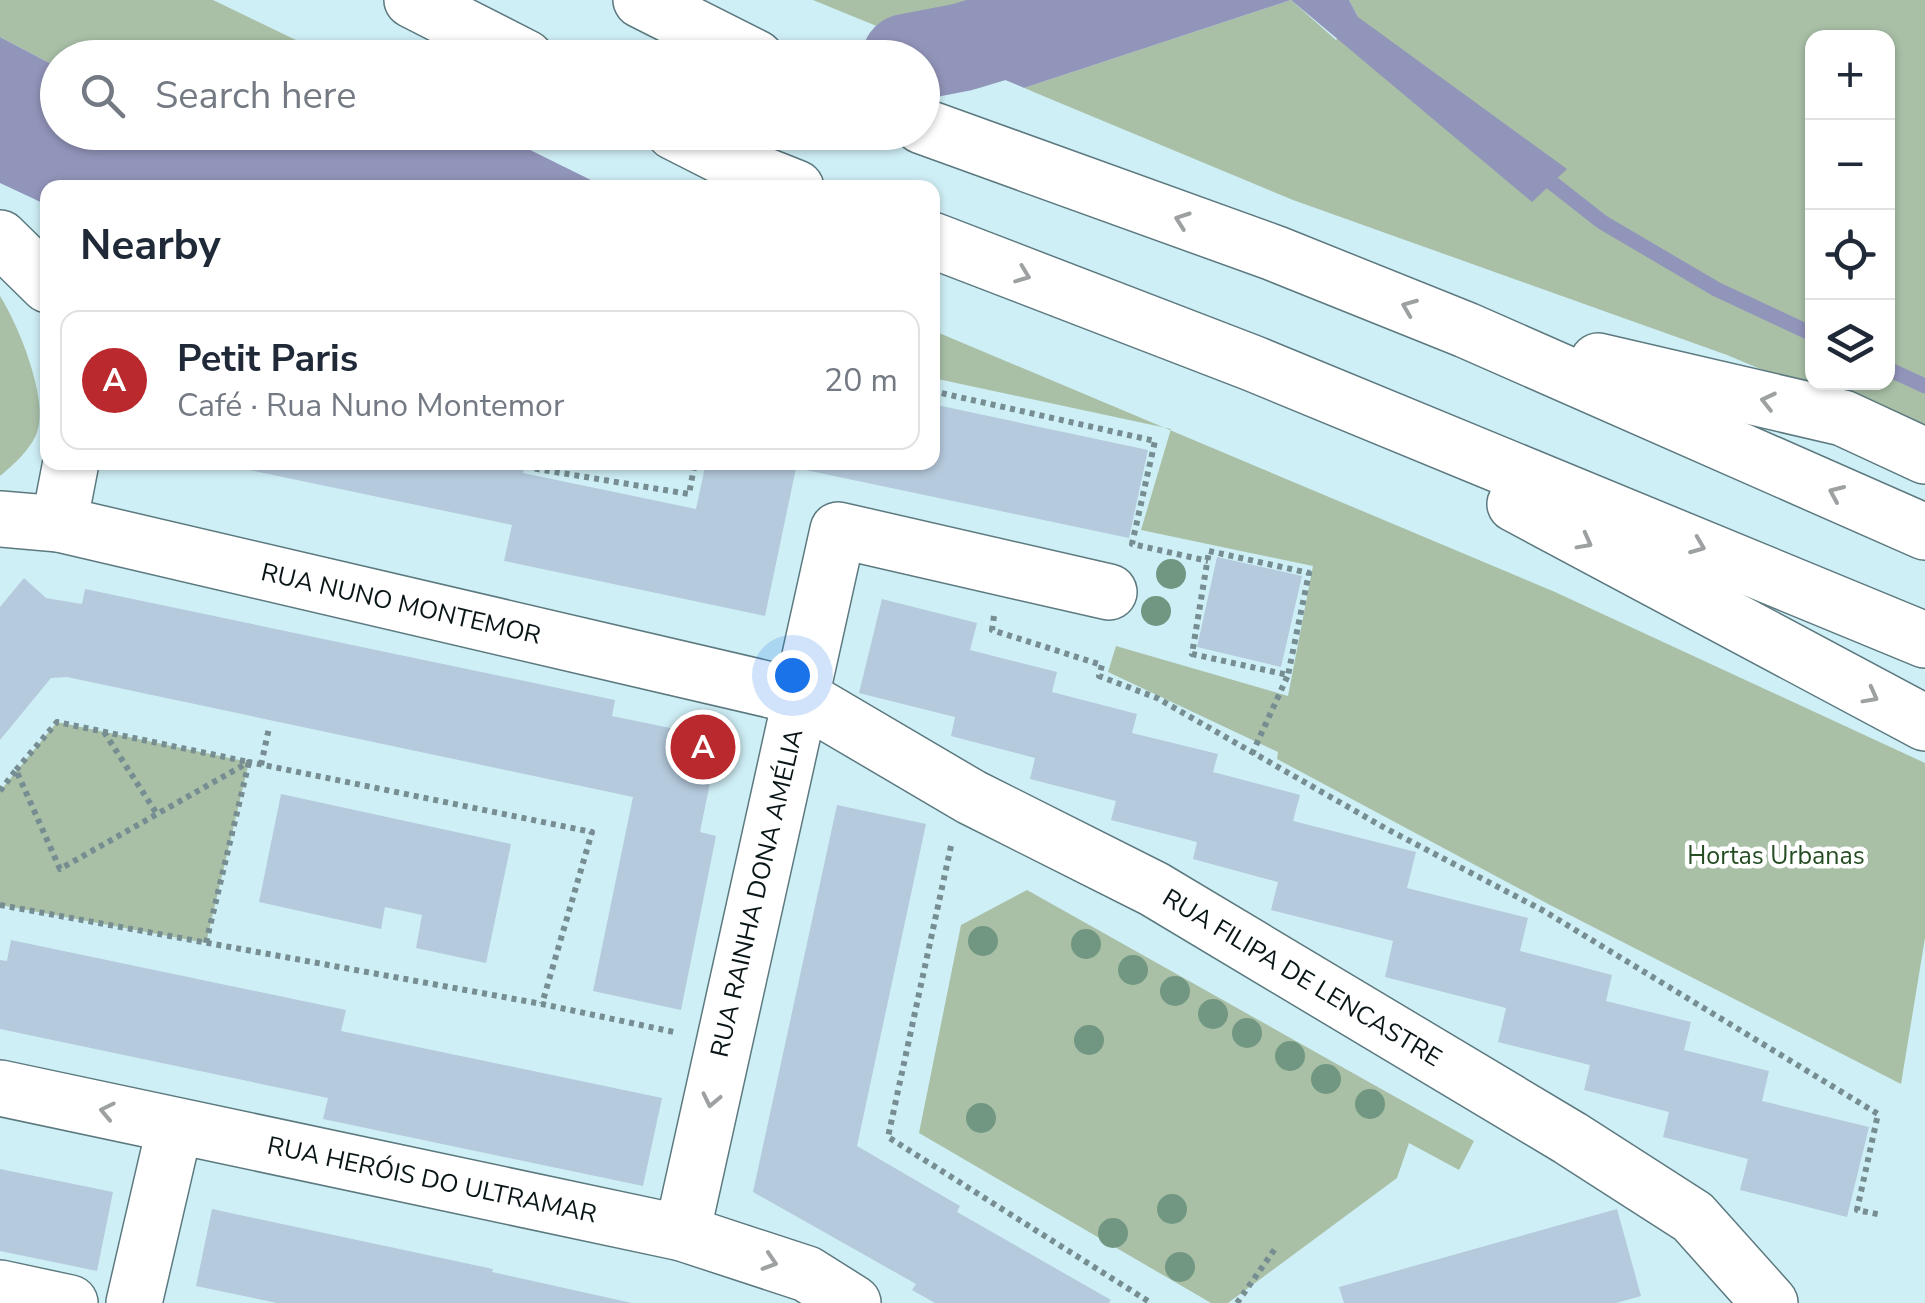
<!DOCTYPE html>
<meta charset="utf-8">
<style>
:root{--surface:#fff;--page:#f2f2f3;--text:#1f2937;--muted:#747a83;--line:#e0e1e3;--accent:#b9292d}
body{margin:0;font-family:"Nunito Sans",sans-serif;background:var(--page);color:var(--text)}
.controls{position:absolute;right:30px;top:30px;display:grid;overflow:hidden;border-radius:20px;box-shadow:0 2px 8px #0004}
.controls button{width:90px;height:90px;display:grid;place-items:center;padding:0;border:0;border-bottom:2px solid var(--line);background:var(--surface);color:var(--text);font:50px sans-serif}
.you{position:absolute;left:792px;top:675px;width:35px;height:35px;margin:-25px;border:8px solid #fff;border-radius:50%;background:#1a73e8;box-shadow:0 0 0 15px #1a73e833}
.badge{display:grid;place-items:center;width:65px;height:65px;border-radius:50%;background:var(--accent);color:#fff;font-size:32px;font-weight:700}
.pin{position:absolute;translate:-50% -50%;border:5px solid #fff;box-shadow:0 2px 10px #0006}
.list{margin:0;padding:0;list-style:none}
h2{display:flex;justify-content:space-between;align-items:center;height:130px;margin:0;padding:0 40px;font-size:42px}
h2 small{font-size:32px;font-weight:400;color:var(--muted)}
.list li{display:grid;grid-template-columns:65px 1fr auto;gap:30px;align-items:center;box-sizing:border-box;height:140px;margin:0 20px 20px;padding:0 20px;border:2px solid var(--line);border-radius:20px}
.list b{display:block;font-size:38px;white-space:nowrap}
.list p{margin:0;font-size:32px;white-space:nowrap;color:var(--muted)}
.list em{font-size:32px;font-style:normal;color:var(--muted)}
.icon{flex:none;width:55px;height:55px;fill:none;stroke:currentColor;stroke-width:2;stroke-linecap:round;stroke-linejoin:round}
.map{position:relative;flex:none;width:1925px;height:1303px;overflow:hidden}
.search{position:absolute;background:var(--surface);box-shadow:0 2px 8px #0004;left:40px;top:40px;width:900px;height:110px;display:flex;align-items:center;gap:25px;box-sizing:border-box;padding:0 35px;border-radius:55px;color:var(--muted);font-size:38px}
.panel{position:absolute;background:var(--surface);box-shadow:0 2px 8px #0004;left:40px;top:180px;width:900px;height:290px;border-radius:20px}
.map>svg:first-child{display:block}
.green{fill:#a9c0a7;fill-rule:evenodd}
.water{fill:#9295ba}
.pier{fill:#cfeff6}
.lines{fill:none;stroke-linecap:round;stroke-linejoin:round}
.stream{stroke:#9295ba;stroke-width:15}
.river{stroke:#9295ba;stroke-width:88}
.building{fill:#b5cadd}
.minor-casing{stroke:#5c797f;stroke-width:58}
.highway-casing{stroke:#5c797f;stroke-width:58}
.path{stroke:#768d92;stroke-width:6;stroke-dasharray:5 5;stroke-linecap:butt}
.minor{stroke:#fff;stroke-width:55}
.highway{stroke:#fff;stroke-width:55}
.tree{fill:#719681}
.oneway{stroke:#9da1a2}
.labels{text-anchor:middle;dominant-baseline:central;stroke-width:9;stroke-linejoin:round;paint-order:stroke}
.street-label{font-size:25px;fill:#091517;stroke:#fff}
.park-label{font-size:25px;fill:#244d22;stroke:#fff}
</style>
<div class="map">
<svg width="1925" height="1303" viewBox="0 0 1925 1303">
<rect width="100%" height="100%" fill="#cfeff6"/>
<g class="green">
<path d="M 0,0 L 213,0 L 331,57 L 58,58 L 57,67 L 0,37 Z"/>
<path d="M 813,0 L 1027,0 L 913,41 Z"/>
<path d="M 1291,0 L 1336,40 L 1358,17 L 1349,0 L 1925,0 L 1925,438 L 1727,355 L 1293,200 L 1024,88 ZM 1812,38 L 1888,38 L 1888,382 L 1812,382 Z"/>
<path d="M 0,296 C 18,324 51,403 36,435 C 29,451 13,465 0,476 Z"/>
<path d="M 932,330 L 1555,592 L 1925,763 L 1925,938 L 1901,1084 L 1550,905 L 1277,759 L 1278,752 L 1108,672 L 1116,646 L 1288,696 L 1313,566 L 1141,530 L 1171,429 L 933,378 Z"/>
<path d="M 57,722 L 249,762 L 206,943 L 0,905 L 0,791 Z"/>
<path d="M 1027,890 L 1474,1141 L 1459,1170 L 1409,1143 L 1397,1178 L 1228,1303 L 1211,1303 L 919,1133 L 961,925 Z"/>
</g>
<g class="water">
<path d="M 1027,0 L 1349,0 L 1358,17 L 1567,169 L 1532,202 L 1291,0 L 1024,88 L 913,41 Z"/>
<path d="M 0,37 L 57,67 L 58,132 L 496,133 L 605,187 L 48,188 L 47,205 L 0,183 Z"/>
</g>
<g class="pier">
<path d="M 908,40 L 1031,91 L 1022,92 L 911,46 Z"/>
<path d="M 496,133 L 507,132 L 607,183 L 610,188 Z"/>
</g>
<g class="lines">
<g class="stream">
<path d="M 1537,171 L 1602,222 L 1716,289 L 1812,334"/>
<path d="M 1888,369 L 1925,386"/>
</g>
<path class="river" d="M 906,58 L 963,47 L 1117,0"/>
</g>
<g class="building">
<path d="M 932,404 L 1148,450 L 1129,538 L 796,468 L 765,616 L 504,561 L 512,525 L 221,464 L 525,462 L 523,473 L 696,509 L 706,462 L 932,462 Z"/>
<path d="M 1217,557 L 1302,576 L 1281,667 L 1197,647 Z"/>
<path d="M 24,578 L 46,598 L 82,604 L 85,589 L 615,700 L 612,716 L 719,738 L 700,832 L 716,836 L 681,1010 L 593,991 L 633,797 L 67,677 L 51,678 L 0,740 L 0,607 Z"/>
<path d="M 882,599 L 977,623 L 970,650 L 1057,672 L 1052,692 L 1137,714 L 1132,733 L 1218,754 L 1213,772 L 1300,795 L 1293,821 L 1416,852 L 1407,888 L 1528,918 L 1520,951 L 1612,975 L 1606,1001 L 1691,1022 L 1684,1050 L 1769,1071 L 1762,1101 L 1869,1127 L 1847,1217 L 1740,1190 L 1748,1159 L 1663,1137 L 1669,1112 L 1584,1090 L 1590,1065 L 1498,1042 L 1506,1008 L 1385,977 L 1393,941 L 1271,910 L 1278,882 L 1193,859 L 1197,842 L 1111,820 L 1116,801 L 1030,779 L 1035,758 L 951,736 L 955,717 L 859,693 Z"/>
<path d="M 281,794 L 511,844 L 486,963 L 416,948 L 422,915 L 385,907 L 381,929 L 259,902 Z"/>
<path d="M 837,805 L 926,824 L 857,1146 L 960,1206 L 957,1212 L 1111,1300 L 1109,1303 L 935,1303 L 912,1290 L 916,1284 L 753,1192 Z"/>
<path d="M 11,940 L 346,1010 L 341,1031 L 662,1098 L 643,1186 L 323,1119 L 328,1098 L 0,1029 L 0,960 L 7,961 Z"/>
<path d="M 0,1169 L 113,1192 L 97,1271 L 0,1251 Z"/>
<path d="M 212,1209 L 493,1269 L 492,1272 L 632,1303 L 277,1303 L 196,1286 Z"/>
<path d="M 1617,1209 L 1641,1296 L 1616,1303 L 1344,1303 L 1339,1287 Z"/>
</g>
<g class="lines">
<defs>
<g id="minor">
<path d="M 0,238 L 48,285"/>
<path d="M 0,519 L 59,524 L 801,697 L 971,797 L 1154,889 L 1570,1138 L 1693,1217 L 1770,1303"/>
<path d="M 59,524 L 71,462"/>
<path d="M 0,1088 L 682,1233 L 807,1274 L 853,1303"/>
<path d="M 682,1233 L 838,530 L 1109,592"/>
<path d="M 0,1288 L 70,1303"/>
<path d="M 134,1303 L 175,1126"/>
</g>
<g id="highway">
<path d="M 412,0 L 526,58"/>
<path d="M 641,0 L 756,58"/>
<path d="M 922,126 L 1274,253 L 1466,330 L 1925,532"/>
<path d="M 674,132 L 743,167 L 796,188"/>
<path d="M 932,240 L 1252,363 L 1925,640"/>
<path d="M 1598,361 L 1843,418 L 1925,456"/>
<path d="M 1515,504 L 1925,723"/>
</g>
</defs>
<use href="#minor" class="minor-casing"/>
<use href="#highway" class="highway-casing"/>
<g class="path">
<path d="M 932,391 L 1155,441 L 1132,544 L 1208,561"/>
<path d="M 532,462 L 531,468 L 689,494 L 695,462"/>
<path d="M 1209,551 L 1309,573 L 1288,675 L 1192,654 Z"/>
<path d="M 994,616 L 992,630 L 1102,665 L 1099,676 L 1157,698 L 1385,828 L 1544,911 L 1878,1114 L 1857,1210 L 1882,1215"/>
<path d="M 104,732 L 157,814"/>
<path d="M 1252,754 L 1288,675"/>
<path d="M 261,765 L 269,728"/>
<path d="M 16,770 L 57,722 L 249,762 L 206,943"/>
<path d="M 0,791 L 16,770 L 60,869 L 249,762 L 592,832 L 542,1004"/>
<path d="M 951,846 L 888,1137 L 1151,1303"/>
<path d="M 0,905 L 542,1004 L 674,1032"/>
<path d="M 1237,1303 L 1277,1246"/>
</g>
<use href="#minor" class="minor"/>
<use href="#highway" class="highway"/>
</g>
<g class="tree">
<circle cx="1171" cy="574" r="15"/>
<circle cx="1156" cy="611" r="15"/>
<circle cx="983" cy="941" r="15"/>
<circle cx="1086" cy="944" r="15"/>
<circle cx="1133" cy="970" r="15"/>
<circle cx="1175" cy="991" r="15"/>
<circle cx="1213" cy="1014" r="15"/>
<circle cx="1247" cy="1033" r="15"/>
<circle cx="1089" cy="1040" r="15"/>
<circle cx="1290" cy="1056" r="15"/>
<circle cx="1326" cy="1079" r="15"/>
<circle cx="1370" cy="1104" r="15"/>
<circle cx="981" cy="1118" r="15"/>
<circle cx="1172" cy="1209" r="15"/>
<circle cx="1113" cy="1233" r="15"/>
<circle cx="1180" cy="1267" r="15"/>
</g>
<defs><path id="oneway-chevron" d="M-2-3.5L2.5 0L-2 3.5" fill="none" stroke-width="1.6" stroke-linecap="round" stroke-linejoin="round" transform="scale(2.5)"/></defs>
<g class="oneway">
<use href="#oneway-chevron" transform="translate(1182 220) rotate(-160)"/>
<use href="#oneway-chevron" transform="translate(1023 275) rotate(21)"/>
<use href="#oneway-chevron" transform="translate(1409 307) rotate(-158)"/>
<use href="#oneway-chevron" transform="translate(1768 401) rotate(-167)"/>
<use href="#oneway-chevron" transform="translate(1836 493) rotate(-156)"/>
<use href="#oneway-chevron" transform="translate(1585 542) rotate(28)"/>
<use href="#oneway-chevron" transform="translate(1698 546) rotate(22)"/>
<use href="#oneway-chevron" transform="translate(1871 696) rotate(28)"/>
<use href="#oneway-chevron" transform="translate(711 1100) rotate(102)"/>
<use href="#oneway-chevron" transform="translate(107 1111) rotate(-168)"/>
<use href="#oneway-chevron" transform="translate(770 1262) rotate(18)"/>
</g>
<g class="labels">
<g class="street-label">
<text transform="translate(401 604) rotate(13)">RUA NUNO MONTEMOR</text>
<text transform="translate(757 893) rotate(-77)">RUA RAINHA DONA AMÉLIA</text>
<text transform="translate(1302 978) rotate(31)">RUA FILIPA DE LENCASTRE</text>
<text transform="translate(432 1180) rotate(12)">RUA HERÓIS DO ULTRAMAR</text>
</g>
<g class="park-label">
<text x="1776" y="856">Hortas Urbanas</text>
</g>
</g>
</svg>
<div class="controls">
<button>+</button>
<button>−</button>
<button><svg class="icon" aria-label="locate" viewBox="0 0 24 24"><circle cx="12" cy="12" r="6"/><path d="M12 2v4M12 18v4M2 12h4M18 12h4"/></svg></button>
<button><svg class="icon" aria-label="layers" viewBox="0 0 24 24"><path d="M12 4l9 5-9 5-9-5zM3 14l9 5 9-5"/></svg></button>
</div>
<div class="you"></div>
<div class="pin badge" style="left:703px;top:747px">A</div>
<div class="search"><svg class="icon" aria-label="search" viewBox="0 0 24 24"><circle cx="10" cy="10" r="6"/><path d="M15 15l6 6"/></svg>Search here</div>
<section class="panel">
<h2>Nearby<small></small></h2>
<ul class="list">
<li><span class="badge">A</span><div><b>Petit Paris</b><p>Café · Rua Nuno Montemor</p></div><em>20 m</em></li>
</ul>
</section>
</div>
